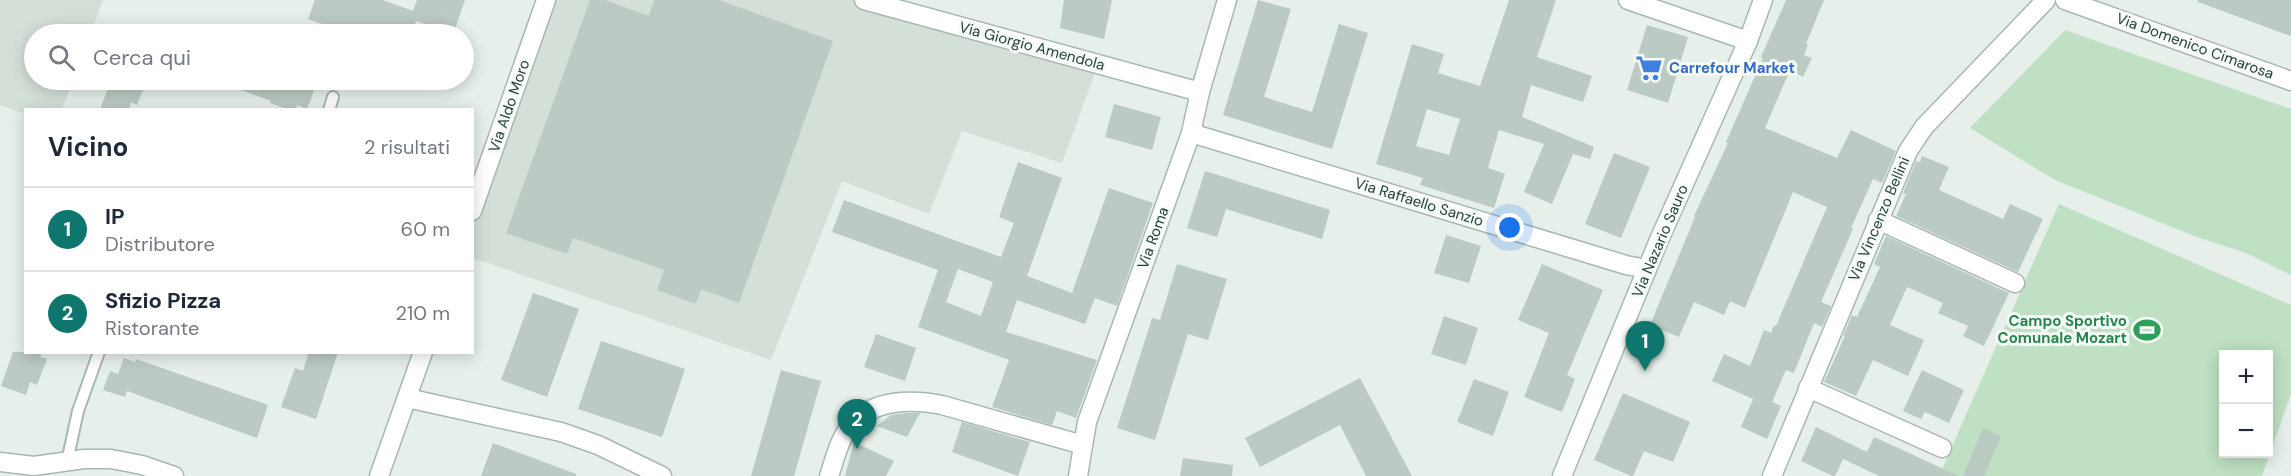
<!DOCTYPE html>
<html lang="it">
<meta charset="utf-8">
<style>
:root{--surface:#fff;--page:#f2f2f3;--text:#1f2937;--muted:#747a83;--line:#e0e1e3;--accent:#0f766e}
body{margin:0;font-family:"DM Sans",sans-serif;background:var(--page);color:var(--text)}
.controls{position:absolute;right:18px;bottom:18px;display:grid;overflow:hidden;border-radius:0px;box-shadow:0 3px 15px #0003}
.controls button{width:54px;height:54px;display:grid;place-items:center;padding:0;border:0;border-bottom:2px solid var(--line);background:var(--surface);color:var(--text);font:30px sans-serif}
.you{position:absolute;left:1510px;top:228px;width:21px;height:21px;margin:-15px;border:4px solid #fff;border-radius:50%;background:#1a73e8;box-shadow:0 0 0 9px #1a73e833}
.badge{display:grid;place-items:center;width:39px;height:39px;border-radius:50%;background:var(--accent);color:#fff;font-size:20px;font-weight:700}
.pin{position:absolute;translate:-50% -50px;filter:drop-shadow(0 2px 3px #0008)}
.pin::after{content:'';position:absolute;top:32px;width:21px;height:18px;background:inherit;clip-path:polygon(0 0,100% 0,50% 100%)}
.list{margin:0;padding:0;list-style:none}
h2{display:flex;justify-content:space-between;align-items:center;height:78px;margin:0;padding:0 24px;font-size:26px}
h2 small{font-size:20px;font-weight:400;color:var(--muted)}
.list li{display:grid;grid-template-columns:39px 1fr auto;gap:18px;align-items:center;box-sizing:border-box;height:84px;padding:0 24px;border-top:2px solid var(--line)}
.list b{display:block;font-size:22px;white-space:nowrap}
.list p{margin:0;font-size:20px;white-space:nowrap;color:var(--muted)}
.list em{font-size:20px;font-style:normal;color:var(--muted)}
.icon{flex:none;width:33px;height:33px;fill:none;stroke:currentColor;stroke-width:2;stroke-linecap:round;stroke-linejoin:round}
.map{position:relative;flex:none;width:2291px;height:476px;overflow:hidden}
.search{position:absolute;background:var(--surface);box-shadow:0 3px 15px #0003;left:24px;top:24px;width:450px;height:66px;display:flex;align-items:center;gap:15px;box-sizing:border-box;padding:0 21px;border-radius:33px;color:var(--muted);font-size:22px}
.panel{position:absolute;background:var(--surface);box-shadow:0 3px 15px #0003;left:24px;top:108px;width:450px;height:246px;border-radius:0px}
.map>svg:first-child{display:block}
.built{fill:#d4dfd8}
.green{fill:#bfe0c3;fill-rule:evenodd}
.building{fill:#bbcac2;fill-rule:evenodd}
.lines{fill:none;stroke-linecap:round;stroke-linejoin:round}
.service-casing{stroke:#a8b8b0;stroke-width:14}
.minor-casing{stroke:#a8b8b0;stroke-width:21}
.service{stroke:#fff;stroke-width:10}
.minor{stroke:#fff;stroke-width:18}
.labels{text-anchor:middle;dominant-baseline:central;stroke-width:6;stroke-linejoin:round;paint-order:stroke}
.street-label{font-size:15px;fill:#244236;stroke:#f7fbf8}
.shop-label{font-size:15px;font-weight:bold;fill:#366cbe;stroke:#f7fbf8;text-anchor:start}
.leisure-label{font-size:15px;font-weight:bold;fill:#27864d;stroke:#f7fbf8;text-anchor:end}
</style>
<div class="map">
<svg width="2291" height="476" viewBox="0 0 2291 476">
<rect width="100%" height="100%" fill="#e6efea"/>
<g class="built">
<path d="M 0,0 L 103,0 L 90,34 L 34,34 L 34,80 L 73,80 L 62,109 L 26,110 L 25,114 L 0,105 Z"/>
<path d="M 546,0 L 864,0 L 1098,65 L 1062,163 L 962,131 L 929,214 L 842,181 L 771,360 L 473,258 L 473,211 Z"/>
</g>
<g class="green">
<path d="M 2065,30 L 2291,109 L 2291,275 L 2246,253 L 2194,236 L 2055,180 L 1970,128 Z"/>
<path d="M 2059,204 L 2291,305 L 2291,394 L 2262,476 L 1939,476 ZM 2224,354 L 2268,354 L 2268,454 L 2224,454 Z"/>
</g>
<g class="building">
<path d="M 315,0 L 383,0 L 413,11 L 417,0 L 465,0 L 453,34 L 416,21 L 411,34 L 325,34 L 328,26 L 308,19 Z"/>
<path d="M 590,0 L 605,0 L 649,16 L 654,0 L 719,0 L 833,41 L 739,303 L 701,289 L 696,304 L 657,290 L 664,270 L 573,238 L 567,254 L 506,233 Z"/>
<path d="M 1064,0 L 1112,0 L 1104,39 L 1060,28 Z"/>
<path d="M 1258,0 L 1291,9 L 1264,97 L 1312,112 L 1339,24 L 1368,33 L 1332,149 L 1223,115 Z"/>
<path d="M 1509,0 L 1556,0 L 1537,57 L 1592,76 L 1583,102 L 1531,85 L 1522,117 L 1594,147 L 1590,159 L 1573,154 L 1552,204 L 1524,192 L 1544,144 L 1499,130 L 1488,168 L 1505,174 L 1494,208 L 1420,185 L 1423,178 L 1376,164 L 1412,44 L 1444,54 L 1438,73 L 1480,86 ZM 1427,109 L 1460,119 L 1449,155 L 1416,146 Z"/>
<path d="M 1786,0 L 1824,0 L 1806,44 L 1808,45 L 1804,55 L 1812,58 L 1803,77 L 1790,70 L 1765,128 L 1837,158 L 1851,130 L 1896,151 L 1882,183 L 1873,179 L 1851,228 L 1853,229 L 1821,302 L 1831,306 L 1822,327 L 1814,323 L 1794,373 L 1786,370 L 1772,402 L 1781,406 L 1767,439 L 1741,427 L 1753,399 L 1712,381 L 1724,354 L 1750,366 L 1764,330 L 1771,333 L 1774,325 L 1776,326 L 1827,207 L 1793,192 L 1745,308 L 1730,301 L 1724,315 L 1694,302 L 1679,337 L 1650,325 L 1695,217 L 1694,216 L 1728,143 L 1726,142 L 1763,58 L 1761,57 Z"/>
<path d="M 2198,0 L 2291,0 L 2291,36 L 2198,2 Z"/>
<path d="M 1647,25 L 1688,37 L 1668,103 L 1627,90 Z"/>
<path d="M 111,80 L 147,80 L 137,105 L 131,102 L 129,110 L 100,110 Z"/>
<path d="M 219,80 L 318,80 L 307,109 L 297,105 L 296,110 L 289,110 L 270,103 L 271,101 L 219,82 Z"/>
<path d="M 1114,104 L 1161,117 L 1152,150 L 1105,137 Z"/>
<path d="M 1614,153 L 1650,167 L 1621,238 L 1585,224 Z"/>
<path d="M 1922,156 L 1949,167 L 1939,190 L 2003,219 L 2010,204 L 2043,219 L 2018,272 L 1896,216 L 1906,194 L 1903,193 L 1916,161 L 1920,162 Z"/>
<path d="M 1018,162 L 1062,178 L 1027,276 L 1072,293 L 1109,188 L 1153,203 L 1117,306 L 1095,298 L 1085,324 L 1017,300 L 1006,332 L 1097,360 L 1076,418 L 1057,411 L 1052,425 L 992,407 L 1009,360 L 918,327 L 938,270 L 832,232 L 844,200 L 1001,257 L 1014,223 L 999,217 ZM 958,269 L 993,282 L 981,316 L 946,302 Z"/>
<path d="M 1205,171 L 1330,210 L 1322,239 L 1226,209 L 1217,237 L 1187,228 Z"/>
<path d="M 1446,235 L 1481,246 L 1469,283 L 1434,273 Z"/>
<path d="M 1886,236 L 2009,293 L 1984,346 L 1963,336 L 1968,326 L 1938,313 L 1943,303 L 1907,287 L 1890,325 L 1924,340 L 1908,376 L 1873,360 L 1856,396 L 1824,382 L 1845,336 L 1843,336 L 1852,315 L 1857,317 L 1880,267 L 1874,264 Z"/>
<path d="M 1177,264 L 1227,279 L 1208,340 L 1188,334 L 1155,440 L 1117,428 L 1152,318 L 1160,320 Z"/>
<path d="M 1542,264 L 1603,290 L 1567,375 L 1575,379 L 1562,412 L 1524,397 L 1549,333 L 1518,320 Z"/>
<path d="M 533,293 L 579,309 L 547,397 L 501,380 Z"/>
<path d="M 1444,316 L 1478,328 L 1466,365 L 1431,354 Z"/>
<path d="M 876,334 L 916,348 L 905,381 L 864,367 Z"/>
<path d="M 601,341 L 685,369 L 662,437 L 578,409 Z"/>
<path d="M 13,352 L 42,352 L 40,357 L 47,359 L 37,385 L 30,382 L 26,395 L 1,386 Z"/>
<path d="M 309,352 L 338,352 L 316,419 L 281,407 L 295,368 L 303,371 Z"/>
<path d="M 124,358 L 135,362 L 136,359 L 268,405 L 257,438 L 127,391 L 125,397 L 103,390 L 110,371 L 118,374 Z"/>
<path d="M 781,370 L 821,381 L 794,476 L 751,476 Z"/>
<path d="M 1922,370 L 1964,390 L 1949,423 L 1925,412 L 1921,419 L 1903,411 Z"/>
<path d="M 1360,378 L 1412,476 L 1366,476 L 1340,425 L 1260,467 L 1245,438 Z"/>
<path d="M 1474,379 L 1509,392 L 1493,436 L 1457,422 Z"/>
<path d="M 1623,393 L 1690,422 L 1673,462 L 1644,451 L 1633,476 L 1631,476 L 1594,460 Z"/>
<path d="M 906,413 L 920,413 L 907,437 L 877,426 L 891,415 Z"/>
<path d="M 962,422 L 1030,442 L 1018,476 L 952,452 Z"/>
<path d="M 1816,427 L 1867,452 L 1874,437 L 1959,476 L 1879,476 L 1843,459 L 1835,476 L 1833,476 L 1801,461 Z"/>
<path d="M 1983,428 L 2001,436 L 1984,476 L 1963,476 Z"/>
<path d="M 854,442 L 894,461 L 886,476 L 845,476 Z"/>
<path d="M 493,443 L 576,474 L 576,476 L 481,476 Z"/>
<path d="M 1183,458 L 1233,465 L 1232,476 L 1180,476 Z"/>
</g>
<g class="lines">
<defs>
<g id="service">
<path d="M 329,110 L 333,97"/>
<path d="M 67,462 L 78,411 L 99,352"/>
</g>
<g id="minor">
<path d="M 864,0 L 1200,92"/>
<path d="M 1628,0 L 1748,41"/>
<path d="M 2065,0 L 2291,81"/>
<path d="M 1191,133 L 1626,265 L 1647,269"/>
<path d="M 472,211 L 546,0"/>
<path d="M 1878,220 L 2015,283"/>
<path d="M 1808,388 L 1942,448"/>
<path d="M 407,398 L 561,432 L 598,445 L 662,476"/>
<path d="M 0,462 L 34,466 L 84,459 L 111,459 L 142,465 L 174,476"/>
<path d="M 379,476 L 423,352"/>
<path d="M 829,476 C 835,459 839,439 851,425 C 873,399 912,399 942,405 L 1083,445"/>
<path d="M 1078,476 L 1087,422 L 1191,133 L 1200,92 L 1227,0"/>
<path d="M 1562,476 L 1659,240 L 1748,41 L 1763,0"/>
<path d="M 1772,476 L 1908,151 L 1924,127 L 2046,0"/>
</g>
</defs>
<use href="#service" class="service-casing"/>
<use href="#minor" class="minor-casing"/>
<use href="#service" class="service"/>
<use href="#minor" class="minor"/>
</g>
<defs>
<symbol id="supermarket-bare" viewBox="-9 -9 18 18"><path d="M-6-5.5h2.5l.6 2H6L4.5 2H-2.5L-4.4-4H-6ZM-1.5 3.2a1.3 1.3 0 1 0 .1 0ZM3 3.2a1.3 1.3 0 1 0 .1 0Z" fill="#3f7fe0" stroke="#f7fbf8" stroke-width="2.5" paint-order="stroke"/></symbol>
<symbol id="stadium-bare" viewBox="-9 -9 18 18"><path d="M0-5a6.5 5 0 1 0 0 10a6.5 5 0 1 0 0-10ZM-3.5-1.8h7v3.6h-7Z" fill="#2e9e5b" stroke="#f7fbf8" stroke-width="2.5" paint-order="stroke"/></symbol>
</defs>
<g fill-rule="evenodd">
<use href="#supermarket-bare" x="1630" y="49" width="38" height="38"/>
<use href="#stadium-bare" x="2128" y="311" width="38" height="38"/>
</g>
<g class="labels">
<g class="street-label">
<text transform="translate(1032 46) rotate(15)">Via Giorgio Amendola</text>
<text transform="translate(2195 46) rotate(20)">Via Domenico Cimarosa</text>
<text transform="translate(509 106) rotate(-71)">Via Aldo Moro</text>
<text transform="translate(1419 202) rotate(17)">Via Raffaello Sanzio</text>
<text transform="translate(1879 219) rotate(-67)">Via Vincenzo Bellini</text>
<text transform="translate(1153 238) rotate(-70)">Via Roma</text>
<text transform="translate(1660 241) rotate(-67)">Via Nazario Sauro</text>
</g>
<g class="shop-label">
<text x="1669" y="68">Carrefour Market</text>
</g>
<g class="leisure-label">
<text x="2127" y="321">Campo Sportivo<tspan x="2127" dy="17">Comunale Mozart</tspan></text>
</g>
</g>
</svg>
<div class="controls">
<button>+</button>
<button>−</button>
</div>
<div class="you"></div>
<div class="pin badge" style="left:1645px;top:371px">1</div>
<div class="pin badge" style="left:857px;top:449px">2</div>
<div class="search"><svg class="icon" aria-label="search" viewBox="0 0 24 24"><circle cx="10" cy="10" r="6"/><path d="M15 15l6 6"/></svg>Cerca qui</div>
<section class="panel">
<h2>Vicino<small>2 risultati</small></h2>
<ul class="list">
<li><span class="badge">1</span><div><b>IP</b><p>Distributore</p></div><em>60 m</em></li>
<li><span class="badge">2</span><div><b>Sfizio Pizza</b><p>Ristorante</p></div><em>210 m</em></li>
</ul>
</section>
</div>
